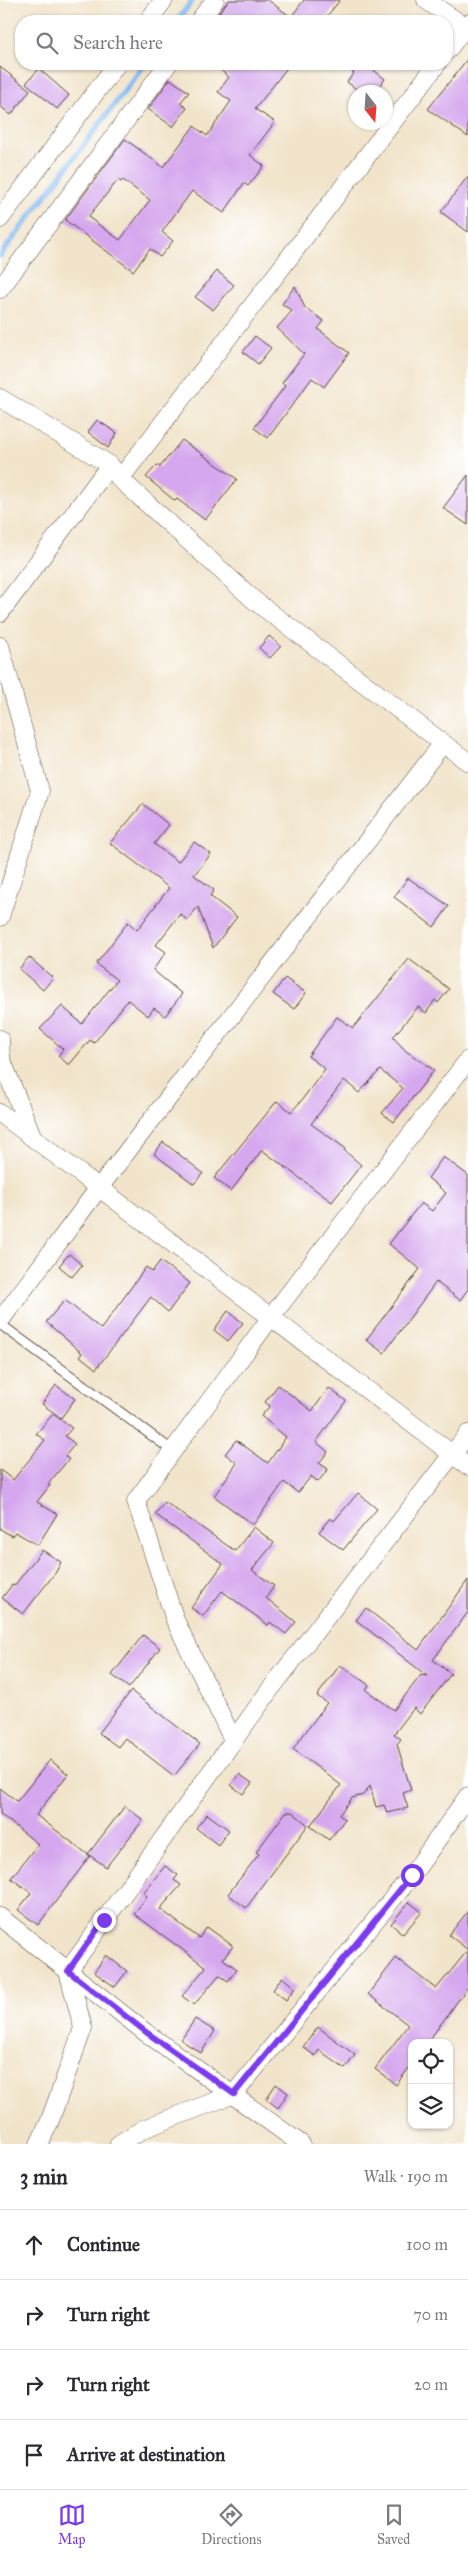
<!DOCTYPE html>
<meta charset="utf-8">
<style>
:root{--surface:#fff;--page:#f7f7f7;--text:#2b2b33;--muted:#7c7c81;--line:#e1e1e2;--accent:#7c3aed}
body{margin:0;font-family:"IM FELL Great Primer",serif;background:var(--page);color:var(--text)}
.controls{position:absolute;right:15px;bottom:15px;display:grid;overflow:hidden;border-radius:10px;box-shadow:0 1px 4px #0004}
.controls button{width:45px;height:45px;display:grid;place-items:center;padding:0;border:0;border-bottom:1px solid var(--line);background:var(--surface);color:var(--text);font:25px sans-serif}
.compass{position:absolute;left:348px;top:85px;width:45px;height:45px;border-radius:50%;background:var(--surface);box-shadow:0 1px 4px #0004;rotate:163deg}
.stop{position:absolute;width:15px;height:15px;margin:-11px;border:4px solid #7c3aed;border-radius:50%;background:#fff}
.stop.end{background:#7c3aed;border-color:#fff;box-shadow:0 1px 5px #0008}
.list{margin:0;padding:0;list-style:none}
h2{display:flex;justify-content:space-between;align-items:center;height:65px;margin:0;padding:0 20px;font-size:21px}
h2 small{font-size:16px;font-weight:400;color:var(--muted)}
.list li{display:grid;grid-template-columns:32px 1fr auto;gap:15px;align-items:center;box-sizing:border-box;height:70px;padding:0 20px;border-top:1px solid var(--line)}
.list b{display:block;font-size:19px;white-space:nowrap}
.list em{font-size:16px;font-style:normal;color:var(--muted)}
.icon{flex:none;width:28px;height:28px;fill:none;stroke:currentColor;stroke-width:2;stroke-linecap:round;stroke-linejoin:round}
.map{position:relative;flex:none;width:468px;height:2144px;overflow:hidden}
.search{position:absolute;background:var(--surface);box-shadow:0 1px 4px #0004;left:15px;right:15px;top:15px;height:55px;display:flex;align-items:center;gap:12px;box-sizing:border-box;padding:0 18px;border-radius:20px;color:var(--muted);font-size:19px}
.sheet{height:345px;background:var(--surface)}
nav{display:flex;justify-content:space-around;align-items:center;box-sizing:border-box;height:70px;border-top:1px solid var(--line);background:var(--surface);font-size:14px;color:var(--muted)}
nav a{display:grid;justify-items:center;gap:2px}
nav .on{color:var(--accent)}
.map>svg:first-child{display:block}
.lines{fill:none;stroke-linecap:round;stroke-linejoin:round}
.stream{stroke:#81b9f1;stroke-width:5.5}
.building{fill:#d5a7ee;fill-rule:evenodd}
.service-casing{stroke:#564638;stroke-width:11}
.minor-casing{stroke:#564638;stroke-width:19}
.service{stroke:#fff;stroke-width:9}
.minor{stroke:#fff;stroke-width:18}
.route{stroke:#7c3aed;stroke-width:6}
</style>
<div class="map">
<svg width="468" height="2144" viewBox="0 0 468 2144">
<rect width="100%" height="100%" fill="#fff"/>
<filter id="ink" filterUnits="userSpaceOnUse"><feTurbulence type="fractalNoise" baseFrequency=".02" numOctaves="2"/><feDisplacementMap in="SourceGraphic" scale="10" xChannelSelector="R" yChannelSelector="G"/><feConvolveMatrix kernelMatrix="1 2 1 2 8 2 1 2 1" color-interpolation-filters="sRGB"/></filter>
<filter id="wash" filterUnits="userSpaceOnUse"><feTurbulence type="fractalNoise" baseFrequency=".0096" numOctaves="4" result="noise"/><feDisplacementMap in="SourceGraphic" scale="20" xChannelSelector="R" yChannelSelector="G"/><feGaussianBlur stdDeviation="1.12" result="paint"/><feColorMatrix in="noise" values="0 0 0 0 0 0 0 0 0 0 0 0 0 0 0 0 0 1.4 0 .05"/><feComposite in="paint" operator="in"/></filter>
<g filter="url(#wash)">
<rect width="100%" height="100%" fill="#f1e4ca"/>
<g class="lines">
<g class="stream">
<path d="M 177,21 L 193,0"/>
<path d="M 0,256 L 145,64"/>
</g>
</g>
<g id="blocks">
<g class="building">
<path d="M 229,0 L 268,0 L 291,17 L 304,0 L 340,0 L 323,21 L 212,21 Z"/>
<path d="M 468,58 L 468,137 L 428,109 Z"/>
<path d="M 213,64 L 290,64 L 255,109 L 275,122 L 250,155 L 264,166 L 248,186 L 244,183 L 224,213 L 192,191 L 162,232 L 173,241 L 160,257 L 150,249 L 133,271 L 65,220 L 125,139 L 163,167 L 194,126 L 207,136 L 231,101 L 218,92 L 229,77 ZM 118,180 L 121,182 L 123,180 L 150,200 L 120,240 L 88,217 Z"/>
<path d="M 341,64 L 366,64 L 385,79 L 375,92 L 360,92 L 347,82 L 354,73 Z"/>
<path d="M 0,67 L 30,90 L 11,115 L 0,106 Z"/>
<path d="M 39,69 L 69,95 L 57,109 L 26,83 Z"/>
<path d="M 170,79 L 189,92 L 180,103 L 187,108 L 173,127 L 148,109 Z"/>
<path d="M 468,176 L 468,232 L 441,212 Z"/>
<path d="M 217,271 L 234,285 L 213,310 L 195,297 Z"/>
<path d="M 295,286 L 305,308 L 324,321 L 318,329 L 349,353 L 324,387 L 312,378 L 268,438 L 254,428 L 285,386 L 282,383 L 304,354 L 277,328 L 292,311 L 282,304 Z"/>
<path d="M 255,336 L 271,348 L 258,364 L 243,352 Z"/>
<path d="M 97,420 L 117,433 L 108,448 L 88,432 Z"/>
<path d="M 182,440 L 237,479 L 205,520 L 177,499 L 175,501 L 146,477 L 157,465 L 160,467 Z"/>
<path d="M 468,475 L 468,525 L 443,508 Z"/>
<path d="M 269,636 L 281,646 L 270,658 L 259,648 Z"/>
<path d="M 143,804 L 169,825 L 154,844 L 178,862 L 194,842 L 211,854 L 194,875 L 214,890 L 210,896 L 237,917 L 213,948 L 198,907 L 187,920 L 180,914 L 156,945 L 166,952 L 153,970 L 182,994 L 165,1016 L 154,1008 L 148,1016 L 128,1000 L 94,1043 L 90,1040 L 69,1065 L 58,1056 L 63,1049 L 40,1029 L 62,1006 L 82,1024 L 117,980 L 96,964 L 128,922 L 137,930 L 169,888 L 110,843 Z"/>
<path d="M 408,878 L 449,906 L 434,927 L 394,897 Z"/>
<path d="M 29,957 L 53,978 L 43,990 L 19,969 Z"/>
<path d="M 409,959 L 449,989 L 438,1003 L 435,1000 L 426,1013 L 418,1007 L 393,1037 L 406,1051 L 434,1070 L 394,1122 L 382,1113 L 403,1088 L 380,1070 L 359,1093 L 344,1080 L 311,1124 L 345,1148 L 344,1150 L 361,1165 L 332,1202 L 262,1150 L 231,1191 L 214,1178 L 277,1101 L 291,1112 L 301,1101 L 325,1069 L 308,1056 L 337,1017 L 353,1028 Z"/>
<path d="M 285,978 L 306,993 L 294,1009 L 273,994 Z"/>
<path d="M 163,1142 L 203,1173 L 194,1184 L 154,1154 Z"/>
<path d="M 443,1157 L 468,1175 L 468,1289 L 460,1300 L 436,1282 L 384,1353 L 366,1340 L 420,1269 L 389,1244 L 421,1203 L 432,1211 L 446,1193 L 428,1178 Z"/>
<path d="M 69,1254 L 82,1265 L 72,1277 L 59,1266 Z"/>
<path d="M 160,1261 L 190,1283 L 168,1312 L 151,1297 L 96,1369 L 80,1356 L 82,1353 L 46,1322 L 65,1300 L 101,1329 L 146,1267 L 152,1272 Z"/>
<path d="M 228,1311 L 243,1323 L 228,1341 L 214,1330 Z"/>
<path d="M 56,1385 L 75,1399 L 61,1418 L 42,1404 Z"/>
<path d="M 278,1385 L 312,1411 L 329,1388 L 346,1401 L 316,1442 L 328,1452 L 319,1463 L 328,1469 L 318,1482 L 311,1476 L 298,1493 L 284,1482 L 253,1525 L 214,1496 L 237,1463 L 225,1454 L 236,1440 L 268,1463 L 286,1437 L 261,1416 L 270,1406 L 265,1402 Z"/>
<path d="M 53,1414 L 72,1428 L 65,1436 L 75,1444 L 65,1456 L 69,1459 L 48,1484 L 50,1485 L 37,1502 L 57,1514 L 38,1545 L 15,1532 L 12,1536 L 0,1529 L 0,1470 L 13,1480 L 45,1440 L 36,1434 Z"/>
<path d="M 358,1493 L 377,1509 L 343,1550 L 319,1532 L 330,1518 L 334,1521 Z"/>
<path d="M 165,1502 L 235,1551 L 254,1527 L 274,1543 L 252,1570 L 274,1586 L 266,1598 L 296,1622 L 286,1634 L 270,1622 L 268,1625 L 222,1591 L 203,1616 L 191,1608 L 223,1564 L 155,1514 Z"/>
<path d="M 42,1550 L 61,1562 L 56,1572 L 23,1614 L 2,1598 L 12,1585 L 14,1586 Z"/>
<path d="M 468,1580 L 468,1612 L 433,1660 L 451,1674 L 420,1714 L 414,1708 L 394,1734 L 401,1739 L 397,1744 L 411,1790 L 403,1793 L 408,1808 L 387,1813 L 384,1805 L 376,1807 L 370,1786 L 363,1795 L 352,1798 L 339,1815 L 345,1819 L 329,1840 L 310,1826 L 341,1785 L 293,1749 L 327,1703 L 317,1696 L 340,1665 L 369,1685 L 366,1690 L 394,1710 L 421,1675 L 427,1676 L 356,1620 L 366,1608 L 418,1650 Z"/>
<path d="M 143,1635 L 160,1648 L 129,1688 L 112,1675 Z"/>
<path d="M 131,1691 L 200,1744 L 174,1776 L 125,1738 L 118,1747 L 99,1733 Z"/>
<path d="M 50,1760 L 68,1774 L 36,1815 L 90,1856 L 38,1925 L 18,1910 L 31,1893 L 11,1878 L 38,1844 L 0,1814 L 0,1788 L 17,1801 Z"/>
<path d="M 239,1774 L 252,1783 L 243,1794 L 231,1785 Z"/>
<path d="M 125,1806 L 143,1820 L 106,1867 L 88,1854 Z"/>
<path d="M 286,1812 L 292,1812 L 308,1825 L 246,1908 L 228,1894 L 259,1854 L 256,1852 Z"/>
<path d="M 207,1814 L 229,1830 L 218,1845 L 196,1828 Z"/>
<path d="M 165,1866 L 178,1875 L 174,1880 L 181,1885 L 160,1909 L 199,1938 L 207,1927 L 233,1946 L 223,1959 L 237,1969 L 228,1981 L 219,1975 L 194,2005 L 182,1996 L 206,1967 L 134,1914 L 147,1896 L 143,1893 Z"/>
<path d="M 409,1902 L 422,1912 L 403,1934 L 391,1924 Z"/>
<path d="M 468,1911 L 468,1950 L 449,1935 Z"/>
<path d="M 468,1950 L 468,1987 L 427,2043 L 412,2043 L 412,2064 L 396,2085 L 375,2069 L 408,2025 L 368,1994 L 396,1958 L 436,1989 Z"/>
<path d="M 106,1955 L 127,1971 L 115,1987 L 94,1972 Z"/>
<path d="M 282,1977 L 295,1988 L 286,2000 L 273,1990 Z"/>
<path d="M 195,2019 L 215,2031 L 201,2053 L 181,2040 Z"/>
<path d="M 318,2027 L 355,2055 L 345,2069 L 319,2050 L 315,2056 L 303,2047 Z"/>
<path d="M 276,2084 L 288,2093 L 278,2108 L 266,2099 Z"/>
</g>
</g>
</g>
<g filter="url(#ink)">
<use href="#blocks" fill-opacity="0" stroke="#564638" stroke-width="1"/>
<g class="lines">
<defs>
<path id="service" d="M 0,1324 L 173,1451"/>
<g id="minor">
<path d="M 426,0 L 468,29"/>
<path d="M 148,21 L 164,0"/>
<path d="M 199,21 L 215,0"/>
<path d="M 447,51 L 468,23"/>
<path d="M 0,219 L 117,64"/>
<path d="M 0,289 L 168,64"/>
<path d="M 0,398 L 110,465 L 120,479 L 255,601 L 468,762"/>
<path d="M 120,479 L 437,64"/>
<path d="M 0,613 L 110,465"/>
<path d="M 0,646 L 40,791 L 0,917"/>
<path d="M 0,1039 L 1,1058 L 33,1138"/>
<path d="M 0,1113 L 468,1466"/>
<path d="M 0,1321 L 98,1189 L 443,743"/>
<path d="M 233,1740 L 175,1620 L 136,1501 L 271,1317 L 468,1060"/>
<path d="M 0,1917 L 145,2032 L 301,2144"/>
<path d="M 39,2144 L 49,2123 L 83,2028 L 68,1971 L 269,1691 L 468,1434"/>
<path d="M 119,2144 L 143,2129 L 234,2094 L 412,1875 L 468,1796"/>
</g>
</defs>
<use href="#service" class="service-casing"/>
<use href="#minor" class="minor-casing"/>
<use href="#service" class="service"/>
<use href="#minor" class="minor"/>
</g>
</g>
<g class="lines" filter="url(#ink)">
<path class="route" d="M 104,1920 L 68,1971 L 146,2032 L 234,2094 L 412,1875"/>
</g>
</svg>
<div class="controls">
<button><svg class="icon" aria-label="locate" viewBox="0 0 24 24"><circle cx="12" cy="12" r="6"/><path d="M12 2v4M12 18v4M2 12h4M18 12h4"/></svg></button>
<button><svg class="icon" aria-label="layers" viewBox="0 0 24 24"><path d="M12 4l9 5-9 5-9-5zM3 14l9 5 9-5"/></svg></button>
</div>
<svg class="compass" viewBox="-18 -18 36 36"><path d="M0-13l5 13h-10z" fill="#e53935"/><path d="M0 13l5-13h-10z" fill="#7c7c81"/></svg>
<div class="stop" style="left:412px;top:1875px"></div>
<div class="stop end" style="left:104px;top:1920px"></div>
<div class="search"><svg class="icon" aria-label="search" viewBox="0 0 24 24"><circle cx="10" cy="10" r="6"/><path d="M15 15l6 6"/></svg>Search here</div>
</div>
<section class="sheet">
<h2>3 min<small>Walk · 190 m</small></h2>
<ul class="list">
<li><svg class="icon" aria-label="ahead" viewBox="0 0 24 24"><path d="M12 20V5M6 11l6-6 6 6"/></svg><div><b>Continue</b></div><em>100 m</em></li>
<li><svg class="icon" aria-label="right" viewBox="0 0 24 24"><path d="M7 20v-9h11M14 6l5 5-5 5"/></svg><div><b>Turn right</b></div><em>70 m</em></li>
<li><svg class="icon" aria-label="right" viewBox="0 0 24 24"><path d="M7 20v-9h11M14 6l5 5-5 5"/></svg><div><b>Turn right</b></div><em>20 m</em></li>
<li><svg class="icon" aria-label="arrive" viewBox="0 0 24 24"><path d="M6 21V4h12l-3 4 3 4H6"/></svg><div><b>Arrive at destination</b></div></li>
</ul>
</section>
<nav>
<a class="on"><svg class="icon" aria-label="map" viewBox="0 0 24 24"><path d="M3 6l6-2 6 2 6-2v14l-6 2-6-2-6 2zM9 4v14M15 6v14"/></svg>Map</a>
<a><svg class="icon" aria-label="directions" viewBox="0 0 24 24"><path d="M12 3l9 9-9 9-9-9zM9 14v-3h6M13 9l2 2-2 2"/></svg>Directions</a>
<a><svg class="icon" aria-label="saved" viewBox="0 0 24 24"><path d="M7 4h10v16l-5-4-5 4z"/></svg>Saved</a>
</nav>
